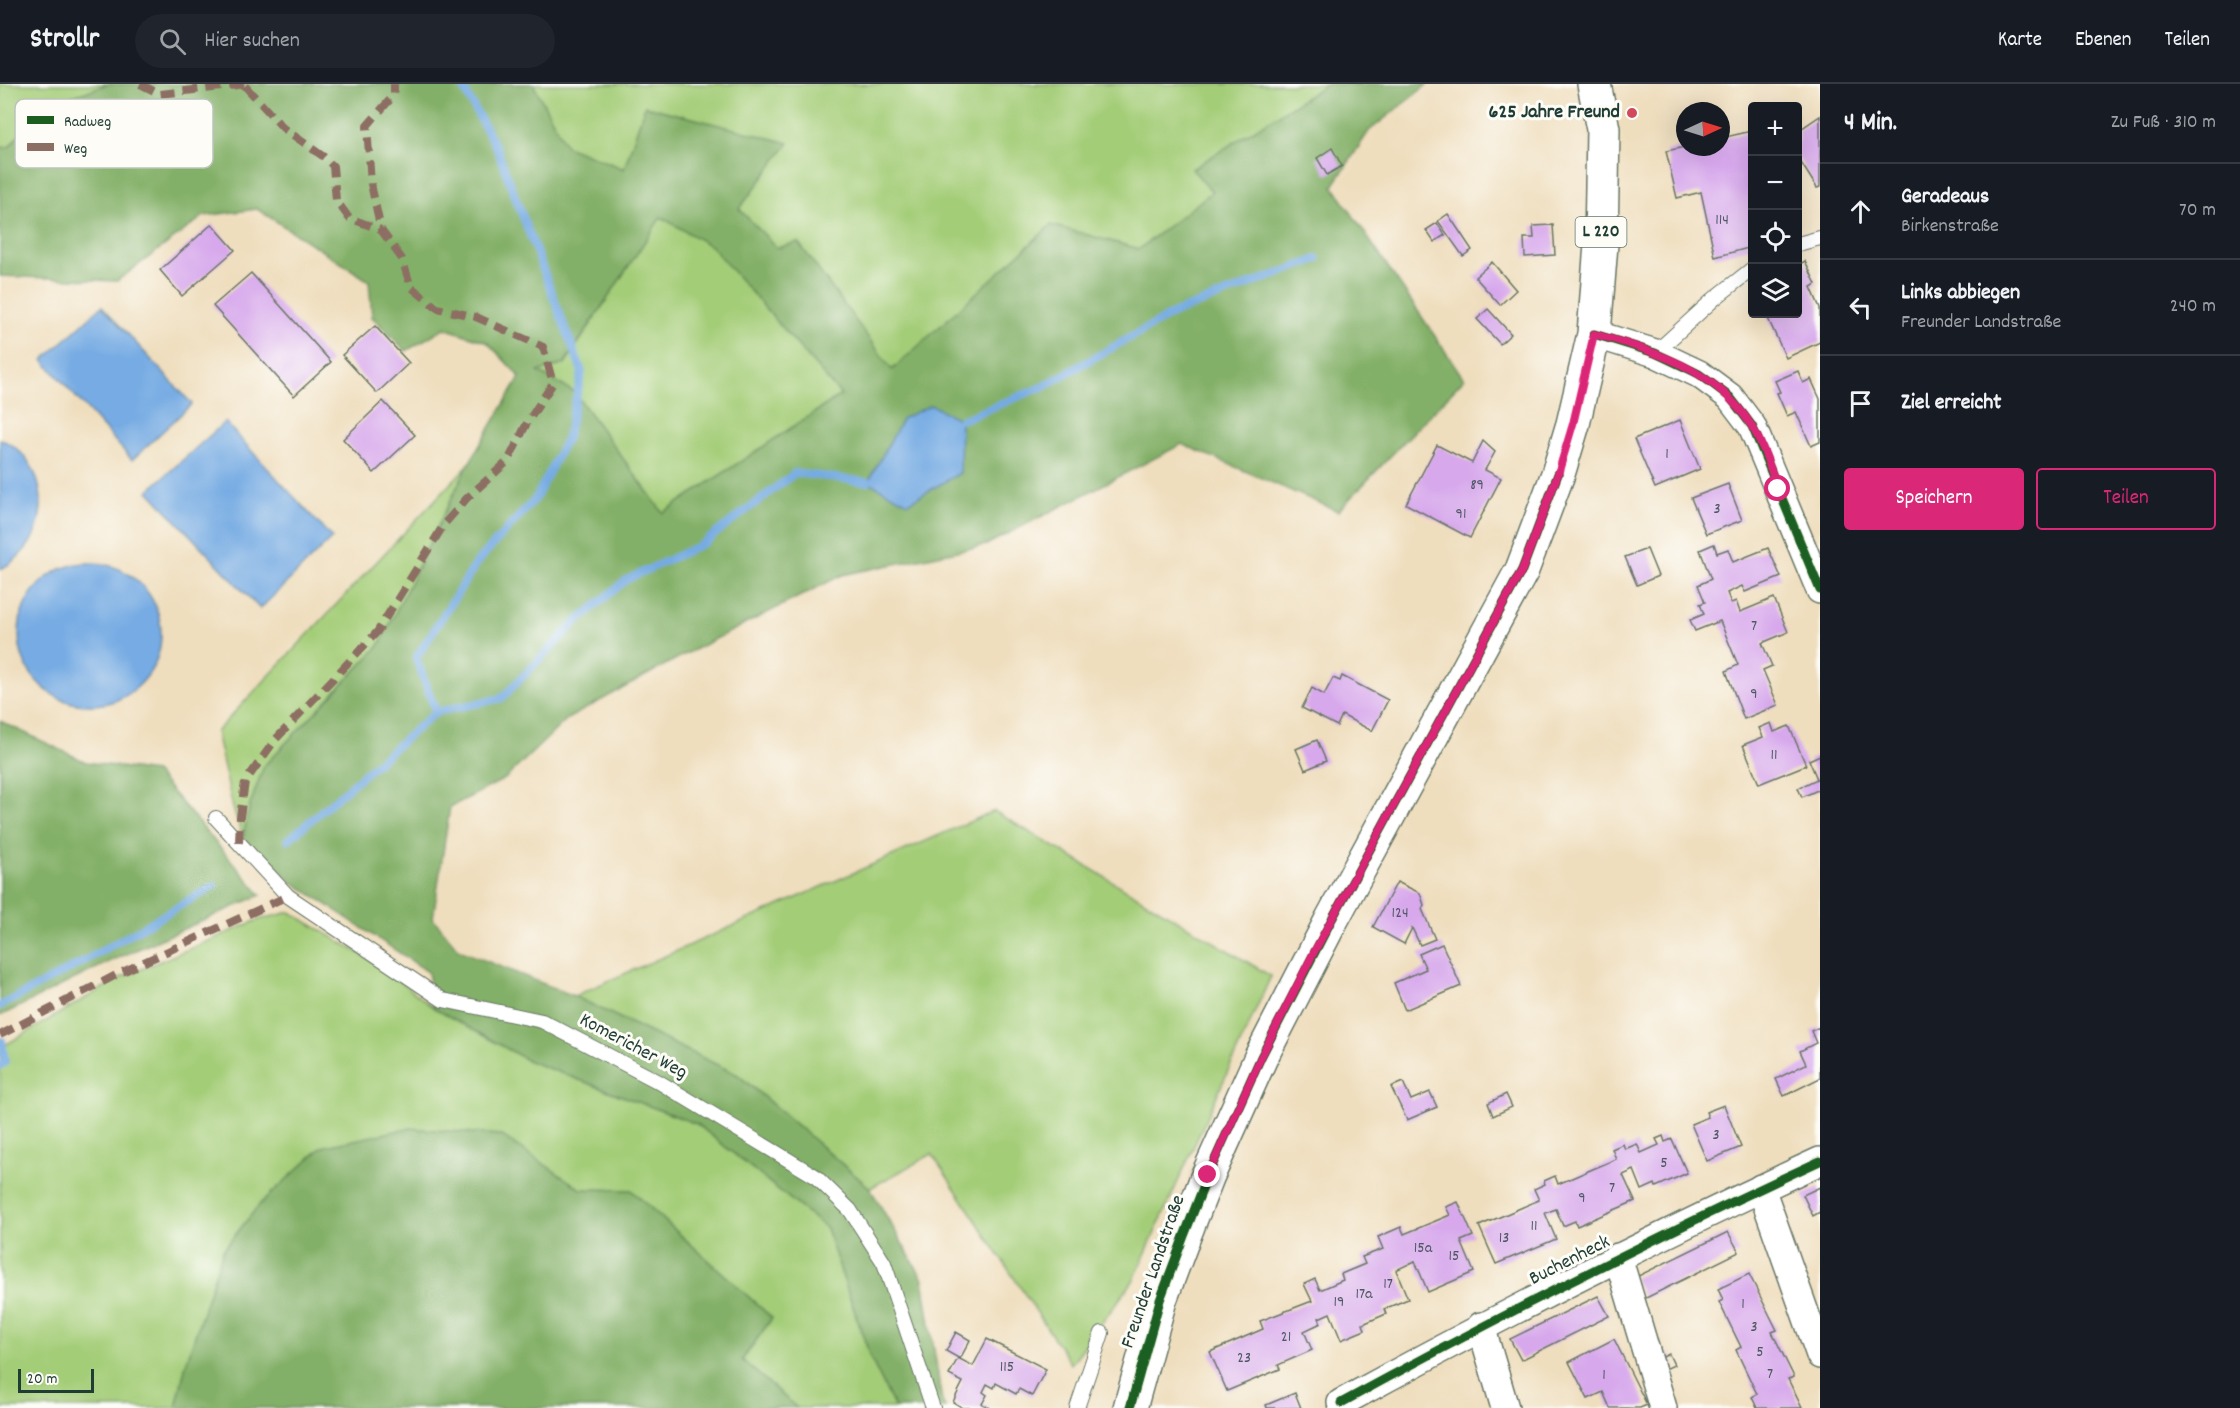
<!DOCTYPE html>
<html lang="de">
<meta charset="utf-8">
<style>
:root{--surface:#171b24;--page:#20242c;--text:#f1f3f6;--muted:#9ea1a6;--line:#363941;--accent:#db2777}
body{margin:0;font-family:Dekko,sans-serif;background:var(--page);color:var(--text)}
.controls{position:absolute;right:18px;top:18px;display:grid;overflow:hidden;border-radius:6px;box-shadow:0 6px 24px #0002}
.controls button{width:54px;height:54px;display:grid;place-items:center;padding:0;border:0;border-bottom:2px solid var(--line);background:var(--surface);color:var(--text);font:30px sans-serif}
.compass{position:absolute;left:1676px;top:18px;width:54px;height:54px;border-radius:50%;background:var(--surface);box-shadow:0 6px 24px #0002;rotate:86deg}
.scale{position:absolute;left:18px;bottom:15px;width:76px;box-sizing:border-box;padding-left:6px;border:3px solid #1f3d34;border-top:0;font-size:16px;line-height:21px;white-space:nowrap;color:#1f3d34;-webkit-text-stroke:4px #fdfcf7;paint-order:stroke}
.stop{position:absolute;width:18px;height:18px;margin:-14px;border:4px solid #db2777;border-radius:50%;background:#fff}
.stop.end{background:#db2777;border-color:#fff;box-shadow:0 2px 6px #0008}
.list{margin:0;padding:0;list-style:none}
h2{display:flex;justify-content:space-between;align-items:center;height:78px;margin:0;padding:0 24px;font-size:26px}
h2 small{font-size:20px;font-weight:400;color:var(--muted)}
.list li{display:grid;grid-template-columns:39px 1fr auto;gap:18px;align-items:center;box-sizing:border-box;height:96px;padding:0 24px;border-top:2px solid var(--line)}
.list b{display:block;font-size:22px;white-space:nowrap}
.list p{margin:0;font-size:20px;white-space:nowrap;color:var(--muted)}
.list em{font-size:20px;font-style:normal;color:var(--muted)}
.actions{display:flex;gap:12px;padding:18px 24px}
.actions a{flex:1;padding:14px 0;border:2px solid var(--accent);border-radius:6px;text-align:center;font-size:21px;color:var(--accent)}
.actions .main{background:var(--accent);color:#fff}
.icon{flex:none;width:33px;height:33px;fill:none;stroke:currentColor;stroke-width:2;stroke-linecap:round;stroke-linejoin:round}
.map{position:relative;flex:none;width:1820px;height:1324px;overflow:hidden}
header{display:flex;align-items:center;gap:36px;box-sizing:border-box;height:84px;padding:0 30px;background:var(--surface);border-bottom:2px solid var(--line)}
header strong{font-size:28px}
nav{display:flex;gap:33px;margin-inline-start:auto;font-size:21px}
.search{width:420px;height:54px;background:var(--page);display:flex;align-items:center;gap:15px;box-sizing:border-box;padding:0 21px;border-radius:33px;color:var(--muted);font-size:22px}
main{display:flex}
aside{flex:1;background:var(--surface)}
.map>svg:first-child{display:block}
.green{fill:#a4cd78;stroke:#628556;stroke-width:1.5}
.forest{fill:#83b068;stroke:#51764e;stroke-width:1.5;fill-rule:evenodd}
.water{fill:#76abe3;stroke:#4a748c;stroke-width:1.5}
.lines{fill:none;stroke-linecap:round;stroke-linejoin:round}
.stream{stroke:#76abe3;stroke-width:8}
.building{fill:#d7a8ec}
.service-casing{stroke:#687564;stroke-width:16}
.minor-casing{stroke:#687564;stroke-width:30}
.primary-casing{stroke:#687564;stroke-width:36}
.service{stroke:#fff;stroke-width:14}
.minor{stroke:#fff;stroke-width:27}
.primary{stroke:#fff;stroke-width:33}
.quiet{stroke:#8d6e63;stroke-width:8;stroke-dasharray:15 8;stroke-linecap:butt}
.cycleway-casing{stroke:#fdfcf7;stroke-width:13}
.cycleway{stroke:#1b5e20;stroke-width:9}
.route{stroke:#db2777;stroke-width:8}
.poi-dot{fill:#d1495b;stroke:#fdfcf7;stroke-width:2}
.labels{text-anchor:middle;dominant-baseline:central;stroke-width:6;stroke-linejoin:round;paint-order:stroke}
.number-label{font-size:16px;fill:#4d5862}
.shield{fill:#fdfcf7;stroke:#62766e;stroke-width:1.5}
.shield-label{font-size:18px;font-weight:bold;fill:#1f3d34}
.poi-label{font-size:20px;font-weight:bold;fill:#1f3d34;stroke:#fdfcf7;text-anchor:end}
.street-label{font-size:20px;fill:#1f3d34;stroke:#fdfcf7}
.key{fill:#fdfcf7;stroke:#bac3bc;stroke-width:1.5}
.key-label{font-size:16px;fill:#1f3d34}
</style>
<header>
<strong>Strollr</strong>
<div class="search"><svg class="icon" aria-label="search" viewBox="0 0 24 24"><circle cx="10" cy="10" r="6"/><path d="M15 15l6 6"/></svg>Hier suchen</div>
<nav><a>Karte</a><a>Ebenen</a><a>Teilen</a></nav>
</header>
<main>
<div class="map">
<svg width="1820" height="1324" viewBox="0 0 1820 1324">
<rect width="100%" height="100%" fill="#fdfcf7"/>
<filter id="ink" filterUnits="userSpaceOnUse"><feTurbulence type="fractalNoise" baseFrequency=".0167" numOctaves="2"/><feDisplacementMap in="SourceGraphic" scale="12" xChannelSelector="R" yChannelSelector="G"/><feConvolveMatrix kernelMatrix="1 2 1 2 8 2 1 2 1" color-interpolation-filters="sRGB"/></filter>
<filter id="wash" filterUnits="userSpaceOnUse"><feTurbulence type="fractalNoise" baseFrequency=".008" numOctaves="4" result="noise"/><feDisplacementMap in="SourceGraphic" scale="24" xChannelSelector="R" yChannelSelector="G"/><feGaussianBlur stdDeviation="1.35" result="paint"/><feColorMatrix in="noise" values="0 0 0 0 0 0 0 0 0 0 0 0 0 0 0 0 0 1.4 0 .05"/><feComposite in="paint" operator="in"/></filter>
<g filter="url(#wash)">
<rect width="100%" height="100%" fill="#efdebe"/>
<g class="green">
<path d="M 0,0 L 108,0 L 43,23 L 9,63 L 0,64 Z"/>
<path d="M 533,0 L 1327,0 L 1193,85 L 1212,108 L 1139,165 L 1051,141 L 892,287 L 798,158 L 777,164 L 739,125 L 788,59 L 645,22 L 624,85 L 566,62 Z"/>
<path d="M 661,132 L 711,162 L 841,311 L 663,429 L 574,308 L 538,288 L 565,280 Z"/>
<path d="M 468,381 L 379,562 L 264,682 L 250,721 L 243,753 L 233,724 L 216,648 Z"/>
<path d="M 994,727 L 1271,892 L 1133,1197 L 1071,1280 L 932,1070 L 870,1104 L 738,991 L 574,912 Z"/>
<path d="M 290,828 L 378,880 L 434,924 L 529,977 L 697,1040 L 826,1144 L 871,1275 L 895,1324 L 797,1324 L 742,1276 L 772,1234 L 631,1106 L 581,1105 L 551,1087 L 322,1063 L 260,1120 L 223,1166 L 186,1280 L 176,1324 L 0,1324 L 0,964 L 120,894 L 258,836 Z"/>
</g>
<g class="forest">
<path d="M 108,0 L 533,0 L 566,62 L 624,85 L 645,22 L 789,59 L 739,125 L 777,164 L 798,158 L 892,286 L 1051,141 L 1139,165 L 1212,108 L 1192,85 L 1327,0 L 1428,0 L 1369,47 L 1333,102 L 1464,295 L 1338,427 L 1182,360 L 986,461 L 842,491 L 676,575 L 567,635 L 505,695 L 450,723 L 433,834 L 459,866 L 574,912 L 738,991 L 870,1104 L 923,1195 L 942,1317 L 946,1324 L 895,1324 L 871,1275 L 826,1144 L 697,1040 L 529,977 L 434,924 L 428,888 L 291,797 L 243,753 L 250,721 L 264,682 L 379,562 L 468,381 L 520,293 L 487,258 L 444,244 L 406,267 L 372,233 L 369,197 L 257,125 L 204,132 L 117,197 L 0,192 L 0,64 L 9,63 L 43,23 ZM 661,133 L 711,162 L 841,311 L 663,429 L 574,308 L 538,288 L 564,280 Z"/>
<path d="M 0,637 L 86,678 L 155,688 L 261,811 L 111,877 L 0,932 Z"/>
<path d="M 410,1044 L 501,1051 L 581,1105 L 631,1106 L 772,1234 L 742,1276 L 797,1324 L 176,1324 L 186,1280 L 223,1166 L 260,1120 L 322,1063 Z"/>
</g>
<g class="water">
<path d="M 102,222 L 192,320 L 132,376 L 43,276 Z"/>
<path d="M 931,321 L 961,336 L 960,389 L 908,419 L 868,398 L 903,334 Z"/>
<path d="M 225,338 L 332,454 L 260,525 L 148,407 Z"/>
<path d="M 0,355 C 47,374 54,439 19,472 C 13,477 8,482 0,485 Z"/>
<circle cx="90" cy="550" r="71"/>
</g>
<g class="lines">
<g class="stream">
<path d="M 961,336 L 1042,303 L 1174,229 L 1317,175"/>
<path d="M 436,628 L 416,574 L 478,477 L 536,414 L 567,353 L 582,288 L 497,65 L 461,0"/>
<path d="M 288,756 L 436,628 L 502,614 L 574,540 L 626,496 L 702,460 L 795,389 L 868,398"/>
<path d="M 0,922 L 79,880 L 214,802"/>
<path d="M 0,982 L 5,978 L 2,957"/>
</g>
</g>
<g id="blocks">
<g class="building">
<path d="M 1820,32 L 1820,103 L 1817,104 L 1798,74 L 1798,47 Z"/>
<path d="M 1752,47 L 1752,163 L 1715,173 L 1701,108 L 1677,114 L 1666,67 L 1685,63 L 1721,63 L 1721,54 Z"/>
<path d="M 1332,64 L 1342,82 L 1327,91 L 1317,74 Z"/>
<path d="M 1448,130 L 1472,166 L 1463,172 L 1438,137 Z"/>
<path d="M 1437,139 L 1445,151 L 1434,158 L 1426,146 Z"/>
<path d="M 212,140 L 235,166 L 182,212 L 160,186 Z"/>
<path d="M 1553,141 L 1555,171 L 1525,173 L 1524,154 L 1534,154 L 1533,142 Z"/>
<path d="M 1805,177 L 1816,200 L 1811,203 L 1820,224 L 1820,258 L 1786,274 L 1766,230 L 1798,230 L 1798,181 Z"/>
<path d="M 1492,178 L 1516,206 L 1500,221 L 1475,193 Z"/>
<path d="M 251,189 L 331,278 L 294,312 L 213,222 Z"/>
<path d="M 1488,225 L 1511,250 L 1500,260 L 1477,235 Z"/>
<path d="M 375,242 L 409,279 L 377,309 L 342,271 Z"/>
<path d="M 1798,287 L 1803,299 L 1811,295 L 1820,315 L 1820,358 L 1811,362 L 1796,328 L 1787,332 L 1777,309 L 1780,308 L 1775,297 Z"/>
<path d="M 383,317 L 415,351 L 374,389 L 343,355 Z"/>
<path d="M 1680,336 L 1700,385 L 1655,404 L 1634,355 Z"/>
<path d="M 1483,357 L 1495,368 L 1485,386 L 1501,394 L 1470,454 L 1406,420 L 1437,361 L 1472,379 Z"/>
<path d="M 1728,400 L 1742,436 L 1706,450 L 1691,414 Z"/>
<path d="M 1714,460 L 1717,469 L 1728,465 L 1733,478 L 1768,464 L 1781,493 L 1745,508 L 1742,502 L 1727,509 L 1731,519 L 1736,517 L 1740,528 L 1774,514 L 1788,548 L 1762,559 L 1772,582 L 1763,586 L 1778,621 L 1744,635 L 1726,587 L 1738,581 L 1720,537 L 1695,547 L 1690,536 L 1704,530 L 1700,520 L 1705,518 L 1698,501 L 1711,495 L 1700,466 Z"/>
<path d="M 1647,465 L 1658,492 L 1637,501 L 1625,473 Z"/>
<path d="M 1342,592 L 1388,616 L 1372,647 L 1342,631 L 1337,642 L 1302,624 L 1312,604 L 1324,611 L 1333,594 L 1340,597 Z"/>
<path d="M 1771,639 L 1774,648 L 1789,642 L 1806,681 L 1759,700 L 1743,661 L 1763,653 L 1759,644 Z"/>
<path d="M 1317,656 L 1326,677 L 1305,686 L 1296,665 Z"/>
<path d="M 1820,671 L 1820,705 L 1802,713 L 1798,704 L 1817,695 L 1809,676 Z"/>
<path d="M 1397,798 L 1420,809 L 1424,821 L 1422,825 L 1435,855 L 1420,861 L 1412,844 L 1404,860 L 1373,843 Z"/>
<path d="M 1442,860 L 1461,902 L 1405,926 L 1394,899 L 1426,885 L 1419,870 Z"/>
<path d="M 1820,943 L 1820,994 L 1784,1012 L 1776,995 L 1806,980 L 1800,967 L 1816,959 L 1811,947 Z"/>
<path d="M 1403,998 L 1411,1016 L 1430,1008 L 1437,1023 L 1407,1036 L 1391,1003 Z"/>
<path d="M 1506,1010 L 1512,1023 L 1493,1032 L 1488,1019 Z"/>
<path d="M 1724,1021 L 1741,1063 L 1707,1077 L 1691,1040 L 1708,1033 L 1706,1028 Z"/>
<path d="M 1663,1052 L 1665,1058 L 1672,1055 L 1687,1089 L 1656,1103 L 1655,1100 L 1642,1106 L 1634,1086 L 1623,1091 L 1635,1117 L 1577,1142 L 1575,1137 L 1563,1142 L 1556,1125 L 1545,1129 L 1556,1155 L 1496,1180 L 1479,1142 L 1539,1116 L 1534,1105 L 1545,1100 L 1544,1097 L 1555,1092 L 1558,1100 L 1616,1075 L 1612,1065 L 1623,1060 L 1625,1065 L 1637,1060 L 1641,1069 L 1659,1061 L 1656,1055 Z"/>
<path d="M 1820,1103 L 1820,1128 L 1813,1132 L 1803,1111 Z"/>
<path d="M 1458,1118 L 1473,1152 L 1461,1157 L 1474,1188 L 1428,1208 L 1415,1177 L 1396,1186 L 1408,1215 L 1384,1225 L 1386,1230 L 1363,1240 L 1365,1246 L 1341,1256 L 1330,1229 L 1319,1234 L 1321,1239 L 1304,1247 L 1312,1266 L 1278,1281 L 1280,1285 L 1227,1307 L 1210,1268 L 1263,1245 L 1260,1237 L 1312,1217 L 1304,1200 L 1315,1195 L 1320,1206 L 1343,1196 L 1341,1190 L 1365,1180 L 1362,1173 L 1383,1165 L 1378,1153 L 1401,1143 L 1404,1150 L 1450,1131 L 1446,1123 Z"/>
<path d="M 1728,1148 L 1739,1168 L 1644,1215 L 1634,1194 Z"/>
<path d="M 1749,1190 L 1777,1246 L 1772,1248 L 1794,1293 L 1788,1295 L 1802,1324 L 1757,1324 L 1752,1313 L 1757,1310 L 1736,1266 L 1741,1263 L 1719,1218 L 1723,1216 L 1718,1205 Z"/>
<path d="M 1598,1212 L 1609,1232 L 1521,1276 L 1510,1255 Z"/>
<path d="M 956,1248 L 970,1256 L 960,1275 L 946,1267 Z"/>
<path d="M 987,1255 L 1046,1285 L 1032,1312 L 1019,1305 L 1016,1310 L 996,1299 L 994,1304 L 987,1300 L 983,1308 L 987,1311 L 982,1320 L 990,1324 L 963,1324 L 953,1318 L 963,1298 L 949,1291 L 958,1274 L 973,1282 Z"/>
<path d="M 1614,1255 L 1647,1321 L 1640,1324 L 1610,1324 L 1603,1308 L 1588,1315 L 1569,1278 Z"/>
<path d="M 1669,1270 L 1674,1281 L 1661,1287 L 1656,1276 Z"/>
<path d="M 1295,1309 L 1301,1324 L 1267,1324 L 1266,1321 Z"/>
</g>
</g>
</g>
<g filter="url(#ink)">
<use href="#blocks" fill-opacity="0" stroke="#687564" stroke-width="1.5"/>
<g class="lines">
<defs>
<g id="service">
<path d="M 1798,160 L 1820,154"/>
<path d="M 1655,269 L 1714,215 L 1752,185"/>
<path d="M 216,734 L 288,812 L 443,916 L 542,937 L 659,998 L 815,1092 L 850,1126 L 884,1179 L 933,1324"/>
<path d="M 1077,1324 L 1102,1249"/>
</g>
<g id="minor">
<path d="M 1594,250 L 1655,269 L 1699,290 L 1730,313 L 1752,342 L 1820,506"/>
<path d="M 1761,1104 L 1820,1271"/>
<path d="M 1618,1173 L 1663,1324"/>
<path d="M 1481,1242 L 1505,1324"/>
<path d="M 1341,1319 C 1498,1233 1657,1152 1820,1077"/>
</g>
<path id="primary" d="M 1130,1324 L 1160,1216 L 1184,1152 L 1208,1091 L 1261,973 L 1332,835 L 1522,486 L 1558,390 L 1573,340 L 1594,250 L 1601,160 L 1603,45 L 1594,0"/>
</defs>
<use href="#service" class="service-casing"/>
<use href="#minor" class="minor-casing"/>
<use href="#primary" class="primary-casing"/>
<use href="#service" class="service"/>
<use href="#minor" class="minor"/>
<use href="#primary" class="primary"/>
<g class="quiet">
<path d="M 140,0 L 160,10 L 247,0"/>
<path d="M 245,2 L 283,44 L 324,73 L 333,82 L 336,116 L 349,134 L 381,146"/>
<path d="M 239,759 L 240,733 L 245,698 L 275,656 L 377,548 L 445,439 L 467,414 L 508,377 L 527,339 L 553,299 L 543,263 L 476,233 L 437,224 L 411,203 L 402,175 L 381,146 L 371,100 L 367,42 L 394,11 L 394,0"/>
<path d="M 0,951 L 118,890 L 288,812"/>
</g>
<defs>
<g id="cycleway">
<path d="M 1594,250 L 1655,269 L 1699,290 L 1730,313 L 1752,342 L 1820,506"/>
<path d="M 1341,1319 C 1498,1233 1657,1152 1820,1077"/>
<path d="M 1130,1324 L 1160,1216 L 1184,1152 L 1208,1091 L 1261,973 L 1332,835 L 1522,486 L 1558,390"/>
</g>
</defs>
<use href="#cycleway" class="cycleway-casing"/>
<use href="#cycleway" class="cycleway"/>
</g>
</g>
<g class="lines" filter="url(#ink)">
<path class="route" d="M 1208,1091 L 1261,973 L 1315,866 L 1522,486 L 1558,390 L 1573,340 L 1594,250 C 1653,266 1717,286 1751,341 C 1763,359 1770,384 1778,405"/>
</g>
<circle class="poi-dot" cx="1632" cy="29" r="6"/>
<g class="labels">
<g class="number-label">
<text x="1722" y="136">114</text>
<text x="1667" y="370">1</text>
<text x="1477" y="401">89</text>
<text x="1717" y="425">3</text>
<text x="1461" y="430">91</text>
<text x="1754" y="542">7</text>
<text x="1754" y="610">9</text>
<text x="1774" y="671">11</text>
<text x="1400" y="829">124</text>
<text x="1716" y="1051">3</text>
<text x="1664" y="1079">5</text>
<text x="1612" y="1104">7</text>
<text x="1582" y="1114">9</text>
<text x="1534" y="1142">11</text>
<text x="1504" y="1154">13</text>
<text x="1423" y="1164">15a</text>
<text x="1454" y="1172">15</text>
<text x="1388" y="1200">17</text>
<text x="1364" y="1210">17a</text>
<text x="1339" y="1218">19</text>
<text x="1743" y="1220">1</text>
<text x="1754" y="1243">3</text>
<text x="1286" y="1253">21</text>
<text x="1760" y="1268">5</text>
<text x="1244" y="1274">23</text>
<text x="1007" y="1283">115</text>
<text x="1770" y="1290">7</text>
<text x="1604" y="1291">1</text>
</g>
<rect class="shield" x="1575.5" y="133" width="51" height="30" rx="4.5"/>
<g class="shield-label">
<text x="1601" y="148">L 220</text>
</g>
<g class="poi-label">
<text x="1620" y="29">625 Jahre Freund</text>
</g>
<g class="street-label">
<text transform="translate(633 963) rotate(28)">Komericher Weg</text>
<text transform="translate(1570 1177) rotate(-27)">Buchenheck</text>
<text transform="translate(1154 1188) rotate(-71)">Freunder Landstraße</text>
</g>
</g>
<rect x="15" y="15" width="198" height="69" rx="9" class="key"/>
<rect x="27" y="32" width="27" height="8" fill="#1b5e20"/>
<rect x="27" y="59" width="27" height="8" fill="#8d6e63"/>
<g class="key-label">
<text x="64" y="42">Radweg</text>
<text x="64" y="69">Weg</text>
</g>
</svg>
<div class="controls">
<button>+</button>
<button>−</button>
<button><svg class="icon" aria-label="locate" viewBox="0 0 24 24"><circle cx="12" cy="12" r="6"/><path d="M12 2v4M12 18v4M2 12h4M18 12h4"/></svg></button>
<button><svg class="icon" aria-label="layers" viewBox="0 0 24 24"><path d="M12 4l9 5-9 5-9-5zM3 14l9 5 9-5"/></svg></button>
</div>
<svg class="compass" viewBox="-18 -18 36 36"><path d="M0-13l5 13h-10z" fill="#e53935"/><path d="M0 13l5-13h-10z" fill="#9ea1a6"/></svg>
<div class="scale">20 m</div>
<div class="stop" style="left:1778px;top:405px"></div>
<div class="stop end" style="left:1208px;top:1091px"></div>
</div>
<aside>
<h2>4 Min.<small>Zu Fuß · 310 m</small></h2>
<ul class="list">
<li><svg class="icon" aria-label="ahead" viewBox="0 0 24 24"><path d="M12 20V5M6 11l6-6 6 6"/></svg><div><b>Geradeaus</b><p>Birkenstraße</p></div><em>70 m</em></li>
<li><svg class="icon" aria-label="left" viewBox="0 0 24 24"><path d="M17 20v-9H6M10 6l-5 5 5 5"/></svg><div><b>Links abbiegen</b><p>Freunder Landstraße</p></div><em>240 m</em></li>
<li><svg class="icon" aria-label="arrive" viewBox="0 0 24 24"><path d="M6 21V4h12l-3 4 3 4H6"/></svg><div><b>Ziel erreicht</b></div></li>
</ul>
<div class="actions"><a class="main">Speichern</a><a>Teilen</a></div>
</aside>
</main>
